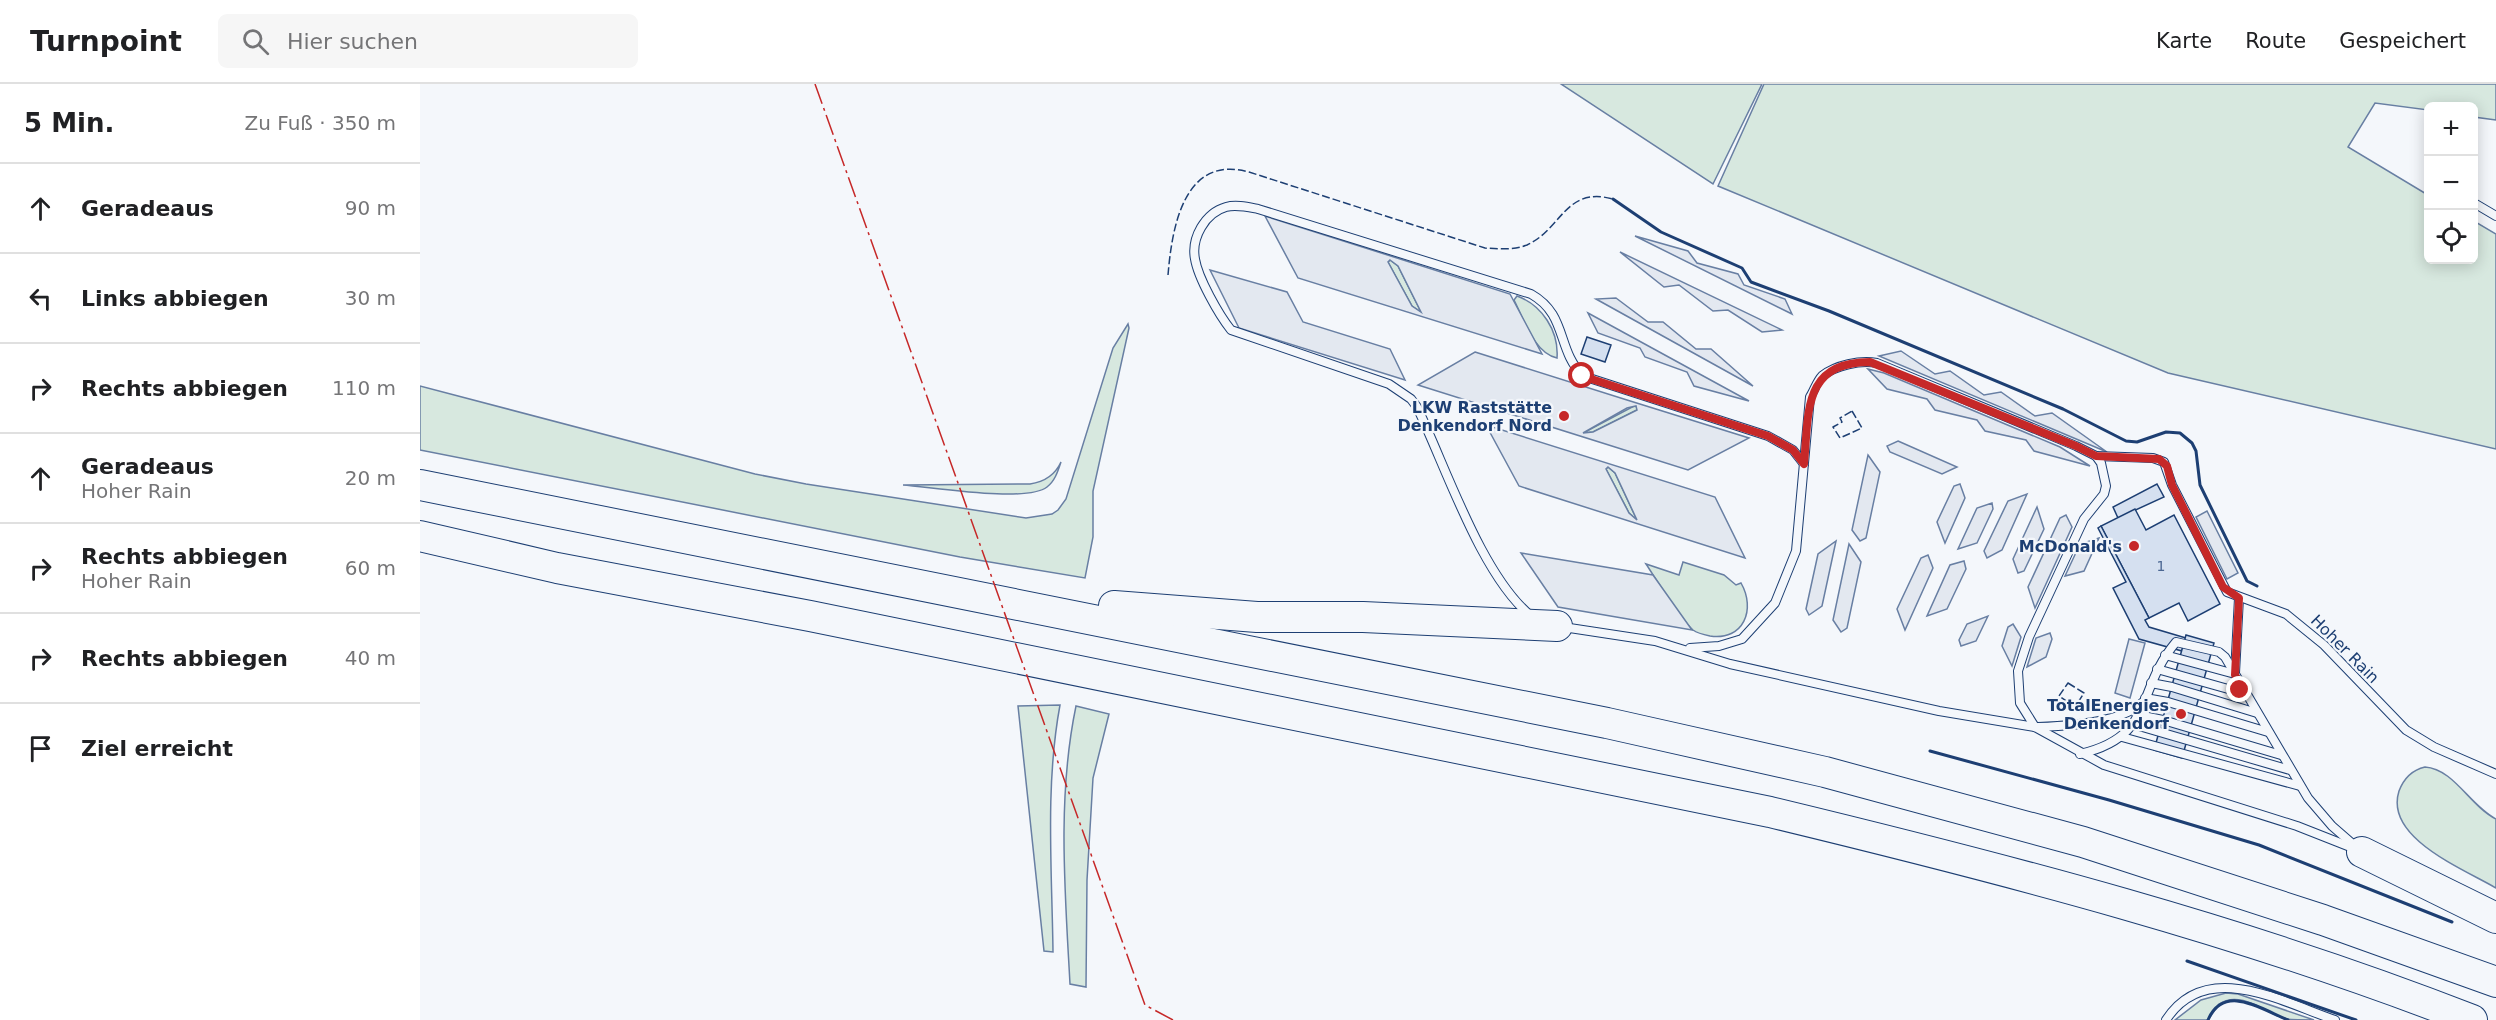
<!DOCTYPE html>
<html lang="de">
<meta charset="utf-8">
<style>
:root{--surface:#fff;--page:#f6f6f6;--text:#202124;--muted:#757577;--line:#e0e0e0}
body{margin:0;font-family:"DejaVu Sans",sans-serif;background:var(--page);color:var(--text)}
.controls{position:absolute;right:18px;top:18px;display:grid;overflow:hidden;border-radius:9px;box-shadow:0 3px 15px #0003}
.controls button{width:54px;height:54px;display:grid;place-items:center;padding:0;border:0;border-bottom:2px solid var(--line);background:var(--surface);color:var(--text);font:30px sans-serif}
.stop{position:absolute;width:18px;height:18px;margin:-14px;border:4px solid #c62828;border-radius:50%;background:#fff}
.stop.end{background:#c62828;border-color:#fff;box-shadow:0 2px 6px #0008}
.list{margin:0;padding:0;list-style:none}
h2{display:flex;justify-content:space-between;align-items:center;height:78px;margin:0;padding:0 24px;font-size:26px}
h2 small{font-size:20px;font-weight:400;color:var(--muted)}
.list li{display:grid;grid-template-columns:39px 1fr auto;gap:18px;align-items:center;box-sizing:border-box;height:90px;padding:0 24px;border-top:2px solid var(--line)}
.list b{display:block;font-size:22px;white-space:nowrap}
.list p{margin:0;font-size:20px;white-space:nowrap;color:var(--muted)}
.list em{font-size:20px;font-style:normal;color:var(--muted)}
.icon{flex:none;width:33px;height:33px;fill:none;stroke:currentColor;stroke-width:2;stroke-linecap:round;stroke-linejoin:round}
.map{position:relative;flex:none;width:2076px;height:936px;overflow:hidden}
header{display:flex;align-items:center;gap:36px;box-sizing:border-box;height:84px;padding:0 30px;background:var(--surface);border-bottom:2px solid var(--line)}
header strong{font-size:28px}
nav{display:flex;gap:33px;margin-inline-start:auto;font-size:21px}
.search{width:420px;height:54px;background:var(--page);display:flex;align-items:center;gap:15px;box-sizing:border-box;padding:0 21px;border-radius:9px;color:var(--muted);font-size:22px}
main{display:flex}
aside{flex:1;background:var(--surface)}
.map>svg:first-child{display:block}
.green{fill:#d7e8df;stroke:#687fa3;stroke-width:1.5}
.parking{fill:#e3e8f0;stroke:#687fa3;stroke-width:1.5;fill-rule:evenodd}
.building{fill:#d5e0f0;stroke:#1d3f73;stroke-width:1.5}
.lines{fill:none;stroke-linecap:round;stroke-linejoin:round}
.lane-casing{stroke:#1d3f73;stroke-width:10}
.highway-casing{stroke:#1d3f73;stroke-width:32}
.lane{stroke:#f4f7fb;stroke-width:8}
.highway{stroke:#f4f7fb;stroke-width:30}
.fence{stroke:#1d3f73;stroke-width:1.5;stroke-dasharray:8 3;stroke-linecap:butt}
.wall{stroke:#1d3f73;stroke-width:3}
.power{stroke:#c62828;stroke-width:1.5;stroke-dasharray:21 4.5 3 4.5;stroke-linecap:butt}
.route{stroke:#c62828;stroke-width:8}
.poi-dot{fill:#c62828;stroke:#f4f7fb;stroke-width:2}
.labels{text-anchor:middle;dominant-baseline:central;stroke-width:4.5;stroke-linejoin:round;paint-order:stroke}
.number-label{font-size:14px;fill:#4b6792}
.poi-label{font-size:16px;font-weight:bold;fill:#1d3f73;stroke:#f4f7fb;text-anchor:end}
.street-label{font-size:16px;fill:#1d3f73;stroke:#f4f7fb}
</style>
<header>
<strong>Turnpoint</strong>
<div class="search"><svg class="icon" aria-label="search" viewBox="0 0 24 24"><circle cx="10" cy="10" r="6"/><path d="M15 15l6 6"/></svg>Hier suchen</div>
<nav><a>Karte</a><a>Route</a><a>Gespeichert</a></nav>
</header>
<main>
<aside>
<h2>5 Min.<small>Zu Fuß · 350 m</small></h2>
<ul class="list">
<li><svg class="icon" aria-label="ahead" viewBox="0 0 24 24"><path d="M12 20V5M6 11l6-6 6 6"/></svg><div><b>Geradeaus</b></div><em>90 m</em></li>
<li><svg class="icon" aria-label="left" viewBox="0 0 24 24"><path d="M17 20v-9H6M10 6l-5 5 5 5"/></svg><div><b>Links abbiegen</b></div><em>30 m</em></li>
<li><svg class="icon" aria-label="right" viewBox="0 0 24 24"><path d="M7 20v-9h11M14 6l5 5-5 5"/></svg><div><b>Rechts abbiegen</b></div><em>110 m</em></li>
<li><svg class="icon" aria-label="ahead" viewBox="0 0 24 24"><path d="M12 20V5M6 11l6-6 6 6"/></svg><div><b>Geradeaus</b><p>Hoher Rain</p></div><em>20 m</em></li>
<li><svg class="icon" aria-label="right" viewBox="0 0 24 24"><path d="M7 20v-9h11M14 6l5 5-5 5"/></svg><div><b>Rechts abbiegen</b><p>Hoher Rain</p></div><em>60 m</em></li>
<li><svg class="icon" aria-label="right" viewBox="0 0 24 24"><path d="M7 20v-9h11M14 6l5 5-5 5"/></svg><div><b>Rechts abbiegen</b></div><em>40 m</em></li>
<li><svg class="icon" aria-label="arrive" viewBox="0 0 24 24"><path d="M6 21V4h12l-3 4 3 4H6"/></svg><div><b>Ziel erreicht</b></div></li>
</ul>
</aside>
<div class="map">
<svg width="2076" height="936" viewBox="0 0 2076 936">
<rect width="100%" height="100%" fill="#f4f7fb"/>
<g class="green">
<path d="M 1141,0 L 1342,0 L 1293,100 Z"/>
<path d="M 1344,0 L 2076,0 L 2076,36 L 2054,33 L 2054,22 L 2008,22 L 2008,26 L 1955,19 L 1928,63 L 2008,111 L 2008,176 L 2054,176 L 2054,137 L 2076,150 L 2076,365 L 1748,289 L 1298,102 Z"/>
<path d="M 970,176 L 978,182 L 1001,228 L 992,222 L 968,178 Z"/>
<path d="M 1097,212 C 1122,221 1139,247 1137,274 C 1114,269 1104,235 1094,216 Z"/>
<path d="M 708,240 L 709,244 L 673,407 L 673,453 L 665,494 L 540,473 L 0,366 L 0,302 L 335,390 L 386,400 L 606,434 L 632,430 L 638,426 L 646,415 L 693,264 Z"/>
<path d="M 1214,322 L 1218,323 L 1217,326 L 1173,348 L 1163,349 Z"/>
<path d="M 641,378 C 638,387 635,397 627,403 C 606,419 512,403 483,401 L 610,400 C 624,398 635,391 641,378 Z"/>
<path d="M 1188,383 L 1195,389 L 1217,436 L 1209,429 L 1186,385 Z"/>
<path d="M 1263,478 L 1304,491 L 1316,501 L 1321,499 C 1336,525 1324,557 1290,552 C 1285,551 1277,549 1273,546 C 1261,536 1236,495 1226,480 L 1259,491 Z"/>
<path d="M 640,621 C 625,702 632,786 633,868 L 624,867 L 598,622 Z"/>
<path d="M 656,622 L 689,630 L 673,694 L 667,796 L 666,903 L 650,900 C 645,808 637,713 656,622 Z"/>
<path d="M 2005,683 C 2034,685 2050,722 2076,735 L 2076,804 C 2044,785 1964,754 1979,707 C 1984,694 1992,686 2005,683 Z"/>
<path d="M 1806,909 L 1818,910 L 1894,936 C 1885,936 1874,936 1865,935 C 1845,928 1820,906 1799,920 L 1788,936 L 1755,936 L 1781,916 Z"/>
</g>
<g class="parking">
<path d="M 845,132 L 1090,210 L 1122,270 L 878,194 ZM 970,176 L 978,182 L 1001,228 L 992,222 L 968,178 Z"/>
<path d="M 1215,152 L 1268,167 L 1277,179 L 1318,190 L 1324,201 L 1365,215 L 1372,230 Z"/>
<path d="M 1200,168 L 1362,246 L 1342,248 L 1308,226 L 1293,227 L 1259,201 L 1244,203 Z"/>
<path d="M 790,186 L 867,208 L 883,238 L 970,265 L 985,296 L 819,244 Z"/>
<path d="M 1196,214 L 1228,238 L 1243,238 L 1276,265 L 1291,265 L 1333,302 L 1176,215 Z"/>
<path d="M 1168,229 L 1329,317 L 1274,302 L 1267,288 L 1225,273 L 1220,264 L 1178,249 Z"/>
<path d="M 1481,267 L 1515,290 L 1530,287 L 1564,311 L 1581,308 L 1615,332 L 1632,329 L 1687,368 L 1459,272 Z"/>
<path d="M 1055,268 L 1207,316 L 1329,354 L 1268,386 L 998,301 ZM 1216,322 L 1217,326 L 1173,348 L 1163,349 L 1207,324 Z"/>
<path d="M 1448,285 L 1464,289 L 1640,363 L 1670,382 L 1614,367 L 1606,356 L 1565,347 L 1557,336 L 1515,326 L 1507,315 L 1467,305 Z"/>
<path d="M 1066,341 L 1295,413 L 1325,474 L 1099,402 ZM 1188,383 L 1195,389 L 1217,436 L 1209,429 L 1186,385 Z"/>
<path d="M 1478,357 L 1537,383 L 1522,390 L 1470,368 L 1467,362 Z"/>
<path d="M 1448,371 L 1460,388 L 1446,454 L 1440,457 L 1432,446 Z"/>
<path d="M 1540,400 L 1545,414 L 1525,459 L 1517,438 L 1534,402 Z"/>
<path d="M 1607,410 L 1582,466 L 1567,474 L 1564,467 L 1588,417 Z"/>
<path d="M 1572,419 L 1573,425 L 1557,459 L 1538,465 L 1557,424 Z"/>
<path d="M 1617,423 L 1624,445 L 1604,487 L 1598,489 L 1593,475 Z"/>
<path d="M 1787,427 L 1818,489 L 1807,495 L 1776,433 Z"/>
<path d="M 1646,431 L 1652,443 L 1615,524 L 1608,503 L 1640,434 Z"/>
<path d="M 1679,454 L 1664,487 L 1645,492 L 1660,460 Z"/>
<path d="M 1416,457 L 1402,522 L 1389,531 L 1386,525 L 1398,470 Z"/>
<path d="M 1429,460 L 1441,478 L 1427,544 L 1421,548 L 1413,536 Z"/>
<path d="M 1101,469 L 1233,491 L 1272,546 L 1138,523 Z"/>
<path d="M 1508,471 L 1513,484 L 1485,546 L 1477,525 L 1501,474 Z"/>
<path d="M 1544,477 L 1546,485 L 1527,525 L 1507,532 L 1530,481 Z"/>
<path d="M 1568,532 L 1556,557 L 1541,562 L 1539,556 L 1547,540 Z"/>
<path d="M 1593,540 L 1601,553 L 1592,582 L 1582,562 L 1588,543 Z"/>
<path d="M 1630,549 L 1632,555 L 1626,573 L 1607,583 L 1616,554 Z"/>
<path d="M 1709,555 L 1725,559 L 1710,614 L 1695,609 Z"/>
</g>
<g class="building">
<path d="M 1167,253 L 1191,261 L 1185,278 L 1161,270 Z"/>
<path d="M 1737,400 L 1744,413 L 1698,434 L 1693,423 Z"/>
<path d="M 1715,425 L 1726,446 L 1754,431 L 1800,520 L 1768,537 L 1759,519 L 1729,534 L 1681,442 Z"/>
<path d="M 1681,442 L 1729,534 L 1725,536 L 1729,543 L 1766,554 L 1762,567 L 1719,555 L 1693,504 L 1706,498 L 1678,444 Z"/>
<path d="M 1766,551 L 1794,559 L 1762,674 L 1734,666 Z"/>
</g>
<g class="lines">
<defs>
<g id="lane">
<path d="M 2054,119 L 2076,132"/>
<path d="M 1676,372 L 1733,374 L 1744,378 L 1752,401 L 1807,508 L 1866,530 L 1904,561 L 1986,646 L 2014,663 L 2076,690"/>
<path d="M 1111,532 C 1061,491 1026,383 997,323 L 991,315 L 969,300 L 811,246 C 799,231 778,194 775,175 C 771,154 785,129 806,123 C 816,120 828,123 838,125 L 1111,210 C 1148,231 1136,265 1163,292 L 1348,352 L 1373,366 L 1384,380"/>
<path d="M 1143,543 L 1235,557 L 1310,580 L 1519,627 L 1615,643 L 1684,681 L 1877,742 L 1938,766"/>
<path d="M 1270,564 L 1299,562 L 1322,555 L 1355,519 L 1376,467 L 1390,313 C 1394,307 1397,297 1402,292 C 1416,281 1440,276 1457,279 L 1656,362 L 1676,372 L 1681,379 L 1686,402 L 1684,410 L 1664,435 L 1609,553 L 1598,587 L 1600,619 L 1615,643"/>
<path d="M 1745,571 L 1815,590"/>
<path d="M 1737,585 L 1826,610"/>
<path d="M 1815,589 L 1819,514"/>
<path d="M 1731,599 L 1752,603 L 1837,629"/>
<path d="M 1725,614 L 1748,618 L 1848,648"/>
<path d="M 1718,631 L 1743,636 L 1861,671"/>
<path d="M 1712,642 L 1719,642 L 1870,686"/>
<path d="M 1618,643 C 1647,642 1702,639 1723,618"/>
<path d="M 1702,653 L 1880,702"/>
<path d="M 1660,670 C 1736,652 1714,608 1756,558 L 1799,568 L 1805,573 L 1888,714 L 1912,742 L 1935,762"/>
<path d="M 1746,936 C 1786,874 1862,918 1915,936"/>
</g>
<g id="highway">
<path d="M 0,401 L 1187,639 L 1405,688 L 1663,758 L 1903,836 L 2076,898"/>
<path d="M 0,452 L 137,484 L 390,532 L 1350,728 C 1586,785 1825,847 2052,936"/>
<path d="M 694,522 L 837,533 L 943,533 L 1137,542"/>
<path d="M 1942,768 L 2076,834"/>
</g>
</defs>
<use href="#lane" class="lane-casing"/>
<use href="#highway" class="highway-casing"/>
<use href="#lane" class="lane"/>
<use href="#highway" class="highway"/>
<g class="fence">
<path d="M 748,191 C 752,143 764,70 829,88 L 1065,164 C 1079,165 1094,166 1107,161 C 1142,145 1145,102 1193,115"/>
<path d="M 1432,327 L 1442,344 L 1420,354 L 1413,343 L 1422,338 L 1420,334 Z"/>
<path d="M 1648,599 L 1664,609 L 1655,623 L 1639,612 Z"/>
</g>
<g class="wall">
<path d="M 1193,115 L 1241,148 L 1322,184 L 1331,198 L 1409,227 L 1643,325 L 1706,357 L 1717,358 L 1746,348 L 1760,349 L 1772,359 L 1776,367 L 1780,401 L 1827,497 L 1837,502"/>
<path d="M 1510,667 L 1689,716 L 1839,761 L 2032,838"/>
<path d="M 1767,877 L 1936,936"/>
<path d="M 1788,936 C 1804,899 1841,925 1868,936"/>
</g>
<path class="power" d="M 395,0 L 725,921 L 753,936"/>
</g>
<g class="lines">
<path class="route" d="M 1162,292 L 1348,352 L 1373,366 L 1384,380 C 1389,329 1382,278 1450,278 L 1656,362 L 1676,372 L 1739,375 L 1747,382 L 1752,401 L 1803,503 L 1819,514 L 1815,591 L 1826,610 L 1820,606"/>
</g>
<g class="poi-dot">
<circle cx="1144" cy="332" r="6"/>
<circle cx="1714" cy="462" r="6"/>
<circle cx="1761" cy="630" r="6"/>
</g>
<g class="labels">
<g class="number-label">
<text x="1741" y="482">1</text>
</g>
<g class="poi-label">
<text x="1132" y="323">LKW Raststätte<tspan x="1132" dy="18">Denkendorf Nord</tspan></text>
<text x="1702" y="462">McDonald's</text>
<text x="1749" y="621">TotalEnergies<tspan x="1749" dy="18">Denkendorf</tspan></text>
</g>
<g class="street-label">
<text transform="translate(1925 565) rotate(45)">Hoher Rain</text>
</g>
</g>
</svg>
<div class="controls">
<button>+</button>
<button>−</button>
<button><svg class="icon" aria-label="locate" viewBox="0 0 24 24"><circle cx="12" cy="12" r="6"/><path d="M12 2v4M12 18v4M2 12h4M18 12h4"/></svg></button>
</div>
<div class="stop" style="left:1162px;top:292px"></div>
<div class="stop end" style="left:1820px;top:606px"></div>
</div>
</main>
